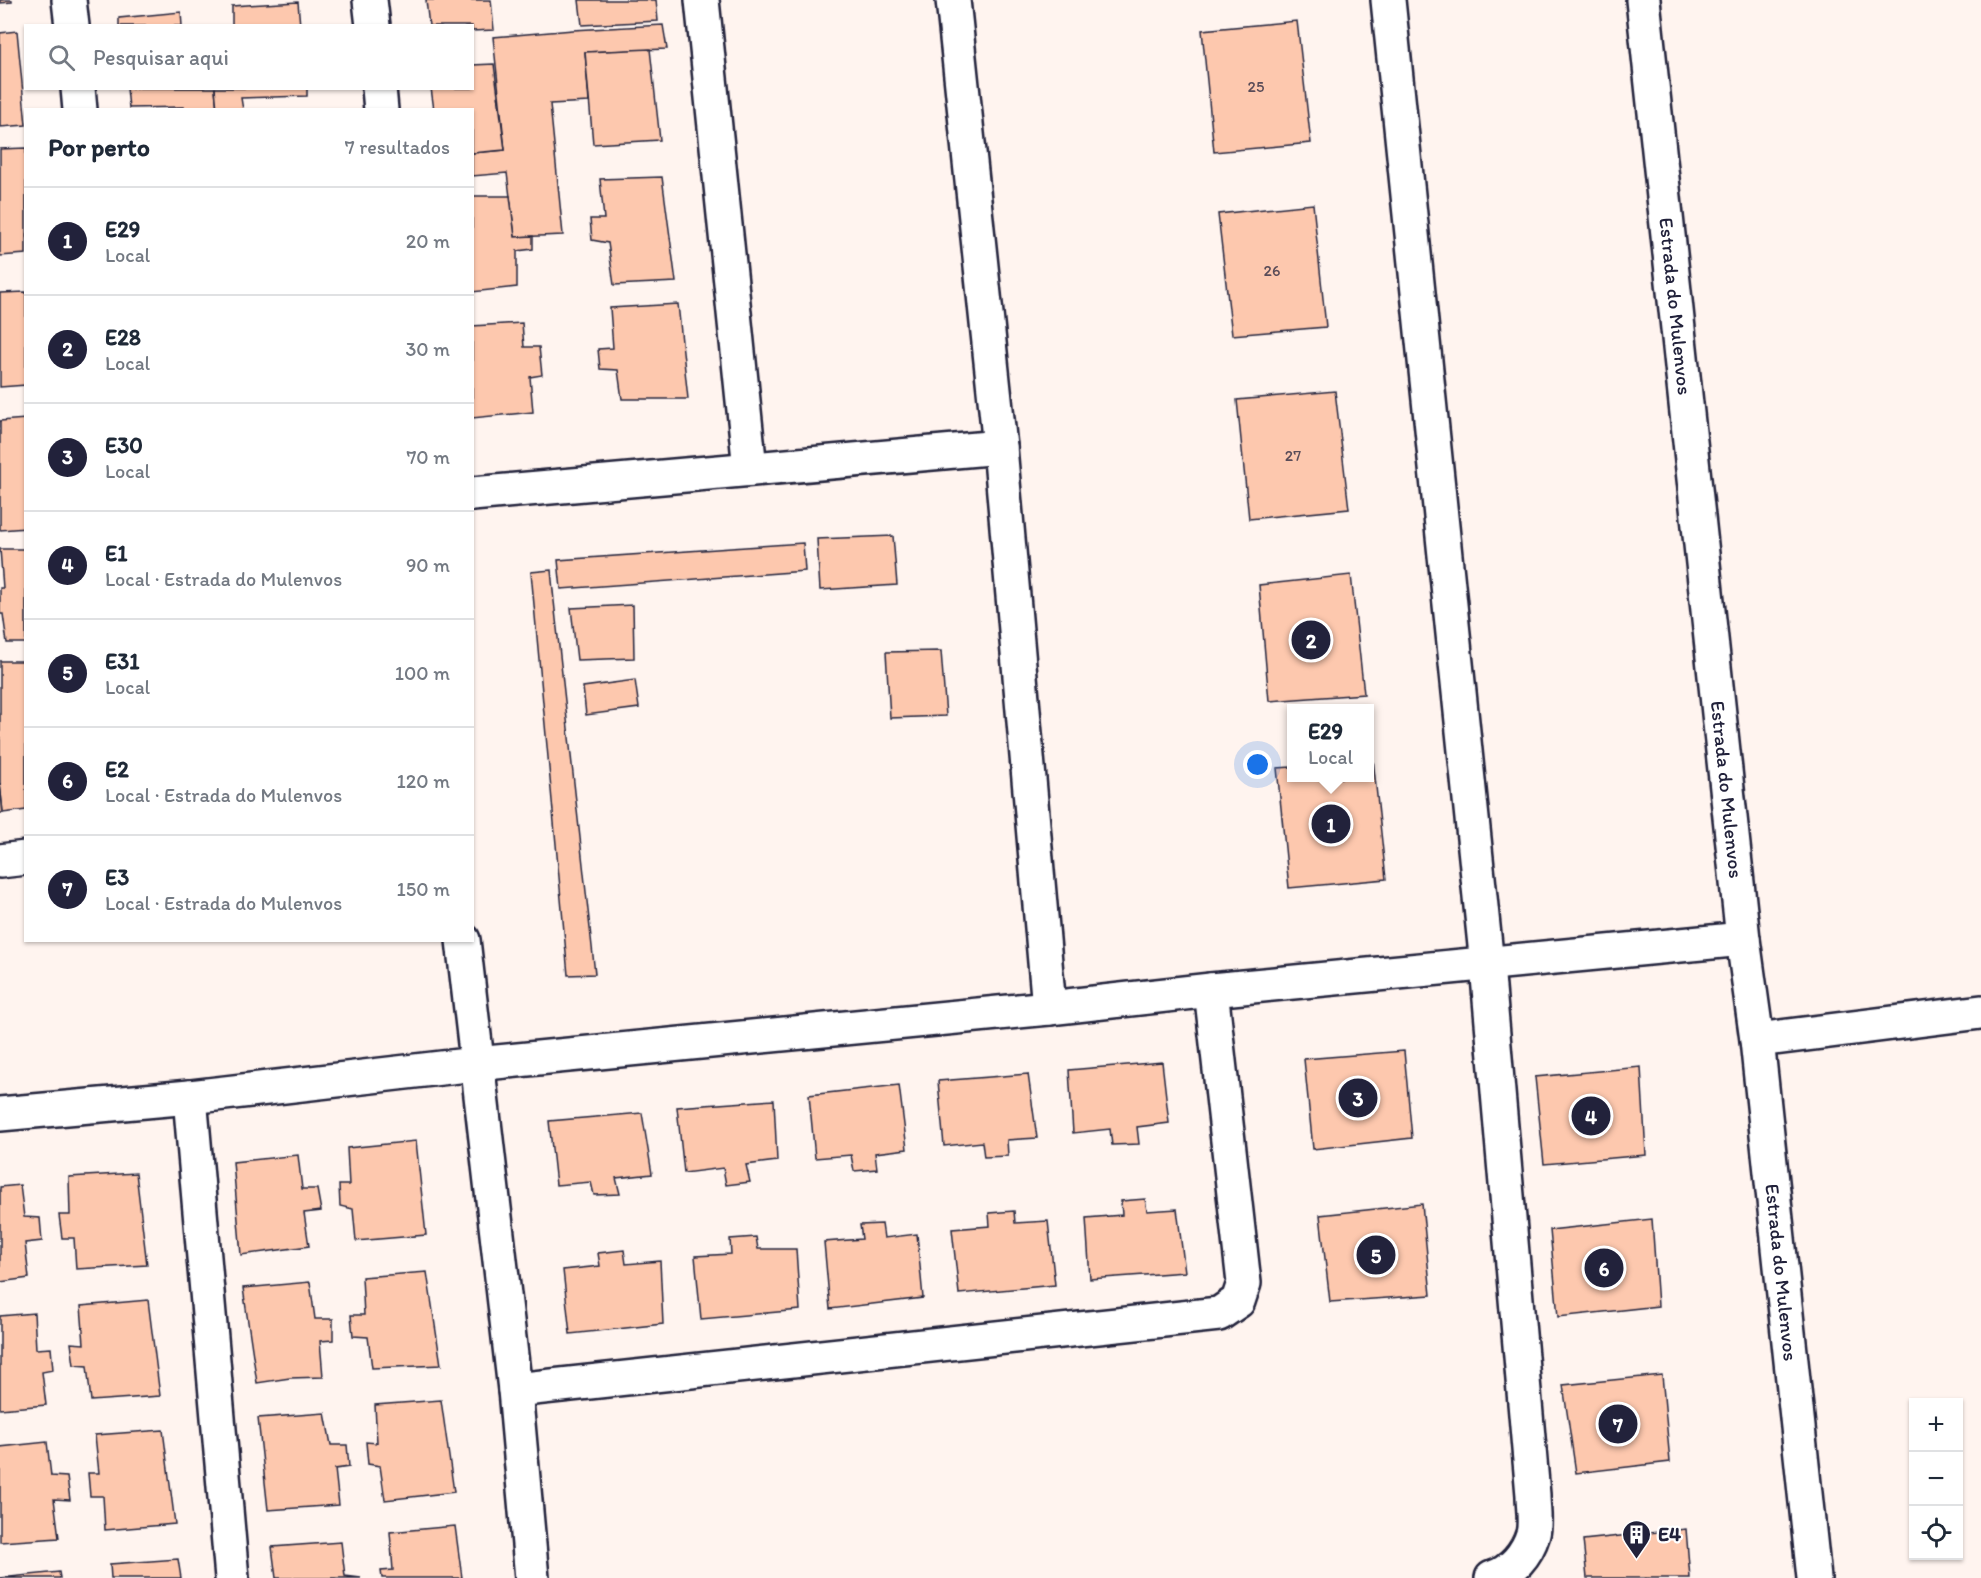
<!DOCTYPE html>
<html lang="pt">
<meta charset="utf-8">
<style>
:root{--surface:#fff;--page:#f6f6f7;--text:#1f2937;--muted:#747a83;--line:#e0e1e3;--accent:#22223b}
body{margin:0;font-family:Itim,sans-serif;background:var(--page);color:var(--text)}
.controls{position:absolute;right:18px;bottom:18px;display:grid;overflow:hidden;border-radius:0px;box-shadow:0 2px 4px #0004}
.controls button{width:54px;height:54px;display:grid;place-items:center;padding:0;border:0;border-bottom:2px solid var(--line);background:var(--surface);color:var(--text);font:30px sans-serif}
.you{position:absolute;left:1258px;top:765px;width:21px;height:21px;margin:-15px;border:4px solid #fff;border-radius:50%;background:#1a73e8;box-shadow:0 0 0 9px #1a73e833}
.badge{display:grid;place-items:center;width:39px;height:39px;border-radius:50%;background:var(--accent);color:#fff;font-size:20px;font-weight:700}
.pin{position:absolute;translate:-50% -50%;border:3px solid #fff;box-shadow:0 2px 6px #0006}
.popup{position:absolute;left:1287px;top:704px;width:87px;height:78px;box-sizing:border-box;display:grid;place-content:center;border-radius:0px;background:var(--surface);filter:drop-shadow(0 2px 4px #0005);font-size:20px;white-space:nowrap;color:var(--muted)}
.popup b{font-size:22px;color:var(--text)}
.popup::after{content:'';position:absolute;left:50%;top:100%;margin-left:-12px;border:12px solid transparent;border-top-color:var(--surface)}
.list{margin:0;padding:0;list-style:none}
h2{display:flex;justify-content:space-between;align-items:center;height:78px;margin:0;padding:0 24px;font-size:26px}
h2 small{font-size:20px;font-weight:400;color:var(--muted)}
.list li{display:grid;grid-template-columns:39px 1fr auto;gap:18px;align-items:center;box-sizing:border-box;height:108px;padding:0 24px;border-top:2px solid var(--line)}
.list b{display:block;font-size:22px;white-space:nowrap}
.list p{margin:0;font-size:20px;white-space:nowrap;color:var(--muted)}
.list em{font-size:20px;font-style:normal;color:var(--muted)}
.icon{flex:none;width:33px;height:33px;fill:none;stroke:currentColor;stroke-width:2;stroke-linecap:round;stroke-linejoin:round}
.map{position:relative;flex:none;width:1981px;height:1578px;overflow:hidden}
.search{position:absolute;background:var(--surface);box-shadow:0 2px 4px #0004;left:24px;top:24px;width:450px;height:66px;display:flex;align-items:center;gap:15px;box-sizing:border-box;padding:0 21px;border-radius:0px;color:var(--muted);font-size:22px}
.panel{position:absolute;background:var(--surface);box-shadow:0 2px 4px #0004;left:24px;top:108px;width:450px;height:834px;border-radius:0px}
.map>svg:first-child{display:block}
.building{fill:#fdc8ae;stroke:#22223b;stroke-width:1.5}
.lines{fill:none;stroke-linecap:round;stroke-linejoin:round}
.minor-casing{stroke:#22223b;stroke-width:38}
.minor{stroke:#fff;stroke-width:33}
.labels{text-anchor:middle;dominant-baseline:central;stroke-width:4.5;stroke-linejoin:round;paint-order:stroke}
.number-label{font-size:16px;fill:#594c58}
.street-label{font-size:20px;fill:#22223b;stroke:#fff}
.poi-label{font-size:20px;font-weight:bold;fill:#22223b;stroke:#fff;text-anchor:start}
</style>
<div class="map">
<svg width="1981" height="1578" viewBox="0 0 1981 1578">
<rect width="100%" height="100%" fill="#fff4ef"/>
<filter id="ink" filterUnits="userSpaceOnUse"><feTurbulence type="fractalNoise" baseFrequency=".0167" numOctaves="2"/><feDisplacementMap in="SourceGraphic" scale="12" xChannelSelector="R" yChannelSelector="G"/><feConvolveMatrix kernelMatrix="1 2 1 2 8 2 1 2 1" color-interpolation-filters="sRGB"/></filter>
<g filter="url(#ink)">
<g class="building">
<path d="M 0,0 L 12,0 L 12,2 L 0,3 Z"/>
<path d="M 426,0 L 491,0 L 494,30 L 472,31 L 472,26 L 429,26 Z"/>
<path d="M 579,0 L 656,0 L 658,21 L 582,25 Z"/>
<path d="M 298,2 L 300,26 L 232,26 L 232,6 Z"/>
<path d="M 181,12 L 182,26 L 119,26 L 119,18 Z"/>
<path d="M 1297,21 L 1311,143 L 1214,152 L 1202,30 Z"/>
<path d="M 663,25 L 667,49 L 585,52 L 589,102 L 550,104 L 563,235 L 515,237 L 507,173 L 472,176 L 472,153 L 505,150 L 493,37 L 573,30 Z"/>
<path d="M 17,31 L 26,125 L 0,127 L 0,33 Z"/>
<path d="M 650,49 L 660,140 L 593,144 L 585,52 Z"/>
<path d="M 494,64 L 505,150 L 472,153 L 472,110 L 434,110 L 431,88 L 472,88 L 472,65 Z"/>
<path d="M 127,88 L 215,88 L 217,110 L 184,110 L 184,107 L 129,108 Z"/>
<path d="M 215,88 L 307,88 L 307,96 L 241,98 L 243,110 L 217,110 Z"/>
<path d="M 26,148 L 26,254 L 0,256 L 0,149 Z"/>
<path d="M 662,177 L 676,282 L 614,285 L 608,243 L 592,240 L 590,219 L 604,219 L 600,179 Z"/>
<path d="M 472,196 L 510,196 L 515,237 L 533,236 L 533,249 L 517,251 L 517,287 L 472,292 Z"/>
<path d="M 1313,204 L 1326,327 L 1232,335 L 1218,214 Z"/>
<path d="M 26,292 L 26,385 L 0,387 L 0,293 Z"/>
<path d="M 678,304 L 688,399 L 622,399 L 618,370 L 600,369 L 598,349 L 613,348 L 610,308 Z"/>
<path d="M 522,323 L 524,347 L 539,347 L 542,375 L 530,377 L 533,412 L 472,418 L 472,326 Z"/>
<path d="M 1335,391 L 1349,509 L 1249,519 L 1237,400 Z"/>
<path d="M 26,419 L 26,528 L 0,530 L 0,421 Z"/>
<path d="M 893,536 L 897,585 L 820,590 L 817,539 Z"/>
<path d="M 803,543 L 805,571 L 561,589 L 558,560 Z"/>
<path d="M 0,549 L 26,549 L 26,643 L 7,643 L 3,614 L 0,614 L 0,588 L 3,588 Z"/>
<path d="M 551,570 L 554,601 L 595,974 L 568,975 L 531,572 Z"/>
<path d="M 1351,575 L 1364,694 L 1269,701 L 1259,585 Z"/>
<path d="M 633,605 L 634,658 L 577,660 L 571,608 Z"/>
<path d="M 941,651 L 946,716 L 890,718 L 886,652 Z"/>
<path d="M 0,661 L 26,661 L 26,810 L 3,813 L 0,783 Z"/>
<path d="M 635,680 L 639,708 L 586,715 L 583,687 Z"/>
<path d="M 1370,759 L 1373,759 L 1386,879 L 1289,888 L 1277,768 L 1292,767 L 1292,778 L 1370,778 Z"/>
<path d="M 0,783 L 3,813 L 0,813 Z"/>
<path d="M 1404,1051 L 1412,1138 L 1313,1149 L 1304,1059 Z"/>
<path d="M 1162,1062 L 1169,1123 L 1137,1127 L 1139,1144 L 1112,1145 L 1110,1129 L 1073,1133 L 1069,1070 Z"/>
<path d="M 1641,1067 L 1646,1155 L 1544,1164 L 1535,1077 Z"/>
<path d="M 1028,1074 L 1037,1138 L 1007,1140 L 1008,1156 L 984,1157 L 982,1142 L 944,1146 L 938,1081 Z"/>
<path d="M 899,1085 L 907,1149 L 875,1153 L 877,1169 L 854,1171 L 851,1155 L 815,1158 L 809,1095 Z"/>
<path d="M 774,1100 L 777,1161 L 746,1165 L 750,1182 L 726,1185 L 723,1168 L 684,1173 L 677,1107 Z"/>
<path d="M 642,1113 L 652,1174 L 616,1178 L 620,1194 L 594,1195 L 591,1182 L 556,1185 L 549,1121 Z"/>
<path d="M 416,1141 L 426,1235 L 356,1241 L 353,1209 L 340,1206 L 339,1185 L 349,1185 L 347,1148 Z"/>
<path d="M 298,1155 L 302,1189 L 317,1189 L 321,1211 L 304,1213 L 309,1246 L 241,1255 L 233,1162 Z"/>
<path d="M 136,1173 L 147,1265 L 76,1269 L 74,1238 L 62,1238 L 59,1215 L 70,1215 L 69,1177 Z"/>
<path d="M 20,1185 L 24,1217 L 40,1218 L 42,1241 L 25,1243 L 29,1278 L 0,1282 L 0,1187 Z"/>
<path d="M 1145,1199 L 1147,1211 L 1177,1209 L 1185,1272 L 1090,1279 L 1086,1218 L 1122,1215 L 1121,1201 Z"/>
<path d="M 1422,1204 L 1431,1295 L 1330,1302 L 1320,1215 Z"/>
<path d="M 1014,1211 L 1015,1223 L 1048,1221 L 1055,1285 L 959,1294 L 952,1229 L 990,1226 L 989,1213 Z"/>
<path d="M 1652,1219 L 1658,1306 L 1558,1317 L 1550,1230 Z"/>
<path d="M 882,1224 L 884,1238 L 917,1234 L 923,1298 L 830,1309 L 824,1242 L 862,1239 L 860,1225 Z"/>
<path d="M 756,1237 L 758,1249 L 796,1249 L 800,1310 L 701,1319 L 695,1256 L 731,1254 L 730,1239 Z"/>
<path d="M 624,1250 L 626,1264 L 660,1261 L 663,1324 L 570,1334 L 563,1270 L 600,1266 L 598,1253 Z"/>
<path d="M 427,1272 L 441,1365 L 372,1368 L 368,1337 L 353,1336 L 351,1315 L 364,1315 L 362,1277 Z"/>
<path d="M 310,1282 L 315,1319 L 333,1319 L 333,1340 L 320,1341 L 323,1377 L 290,1378 L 257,1383 L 243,1288 Z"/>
<path d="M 148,1300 L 160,1396 L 91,1401 L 87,1366 L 74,1365 L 71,1343 L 84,1344 L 81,1306 Z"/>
<path d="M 34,1313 L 36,1349 L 51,1348 L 53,1370 L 42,1372 L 46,1405 L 0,1409 L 0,1316 Z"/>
<path d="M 1662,1375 L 1670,1462 L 1576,1473 L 1563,1385 Z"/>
<path d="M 441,1400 L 454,1492 L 385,1500 L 380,1466 L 368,1464 L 366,1442 L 377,1443 L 375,1405 Z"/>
<path d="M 325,1413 L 331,1445 L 347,1445 L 349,1467 L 335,1469 L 339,1505 L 268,1510 L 258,1418 Z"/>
<path d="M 163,1430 L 175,1524 L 105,1530 L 103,1496 L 90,1496 L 88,1473 L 99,1473 L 95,1435 Z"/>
<path d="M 47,1442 L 51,1476 L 67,1477 L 70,1500 L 54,1499 L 59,1538 L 0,1542 L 0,1447 Z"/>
<path d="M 455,1526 L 462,1578 L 382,1578 L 381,1571 L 393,1570 L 390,1532 Z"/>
<path d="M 1686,1529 L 1690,1578 L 1587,1578 L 1583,1540 Z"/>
<path d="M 341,1542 L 345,1576 L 361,1578 L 276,1578 L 272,1547 Z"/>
<path d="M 178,1559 L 181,1578 L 111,1578 L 110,1564 Z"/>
<path d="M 59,1572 L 60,1578 L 0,1578 Z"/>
</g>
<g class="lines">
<defs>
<g id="minor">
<path d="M 69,0 L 72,26"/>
<path d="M 370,0 L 373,26"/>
<path d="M 702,0 L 750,469"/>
<path d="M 953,0 L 1000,447 L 1049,1008"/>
<path d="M 1388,0 L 1487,965 L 1533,1495 C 1533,1507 1536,1523 1533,1534 C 1527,1554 1512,1572 1492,1578"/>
<path id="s1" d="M 1643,0 L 1743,939 L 1757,1040 L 1814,1578"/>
<path d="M 78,88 L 80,110"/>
<path d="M 379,88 L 381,110"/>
<path d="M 472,494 L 1000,447"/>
<path d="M 0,861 L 26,858"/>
<path d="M 463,940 L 515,1390 L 532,1578"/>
<path d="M 1757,1040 L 1981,1012"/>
<path d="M 190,1097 L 232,1578"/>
<path d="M 0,1114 L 190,1097 L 476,1064 L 1049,1008 L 1211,990 L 1743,939"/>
<path d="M 515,1390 L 1219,1314 L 1238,1301 L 1244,1283 L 1211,990"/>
</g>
</defs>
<use href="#minor" class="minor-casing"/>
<use href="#minor" class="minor"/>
</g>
</g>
<defs>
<symbol id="building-pin" viewBox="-11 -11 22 30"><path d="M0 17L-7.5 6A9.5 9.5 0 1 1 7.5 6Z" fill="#22223b" stroke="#fff"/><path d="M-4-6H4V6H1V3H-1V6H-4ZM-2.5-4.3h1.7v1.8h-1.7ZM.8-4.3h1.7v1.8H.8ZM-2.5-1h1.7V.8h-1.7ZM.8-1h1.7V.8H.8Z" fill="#fff"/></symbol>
</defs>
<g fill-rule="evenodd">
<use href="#building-pin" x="1620" y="1518" width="33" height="45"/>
</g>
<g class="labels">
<g class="number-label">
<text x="1256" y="86">25</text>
<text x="1272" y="270">26</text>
<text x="1293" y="455">27</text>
</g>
<g class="street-label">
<text stroke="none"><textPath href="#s1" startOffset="308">Estrada do Mulenvos</textPath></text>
<text stroke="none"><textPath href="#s1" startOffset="794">Estrada do Mulenvos</textPath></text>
<text stroke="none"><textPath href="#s1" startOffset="1280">Estrada do Mulenvos</textPath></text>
</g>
<g class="poi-label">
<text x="1658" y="1534">E4</text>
</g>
</g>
</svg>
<div class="controls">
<button>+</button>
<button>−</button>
<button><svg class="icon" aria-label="locate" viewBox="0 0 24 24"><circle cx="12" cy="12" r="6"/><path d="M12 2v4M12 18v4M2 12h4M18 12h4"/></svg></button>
</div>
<div class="you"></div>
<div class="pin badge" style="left:1331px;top:824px">1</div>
<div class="popup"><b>E29</b>Local</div>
<div class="pin badge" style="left:1311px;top:640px">2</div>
<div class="pin badge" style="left:1358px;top:1098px">3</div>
<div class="pin badge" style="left:1591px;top:1116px">4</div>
<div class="pin badge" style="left:1376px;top:1255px">5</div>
<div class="pin badge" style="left:1604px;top:1268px">6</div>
<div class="pin badge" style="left:1618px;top:1424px">7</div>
<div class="search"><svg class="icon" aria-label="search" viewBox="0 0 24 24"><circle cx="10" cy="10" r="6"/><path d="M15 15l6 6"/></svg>Pesquisar aqui</div>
<section class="panel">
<h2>Por perto<small>7 resultados</small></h2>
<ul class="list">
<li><span class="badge">1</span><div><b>E29</b><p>Local</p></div><em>20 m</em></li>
<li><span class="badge">2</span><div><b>E28</b><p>Local</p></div><em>30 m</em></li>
<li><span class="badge">3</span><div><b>E30</b><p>Local</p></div><em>70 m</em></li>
<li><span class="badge">4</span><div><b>E1</b><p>Local · Estrada do Mulenvos</p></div><em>90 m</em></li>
<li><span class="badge">5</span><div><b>E31</b><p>Local</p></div><em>100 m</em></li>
<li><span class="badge">6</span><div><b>E2</b><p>Local · Estrada do Mulenvos</p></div><em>120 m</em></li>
<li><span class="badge">7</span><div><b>E3</b><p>Local · Estrada do Mulenvos</p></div><em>150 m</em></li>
</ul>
</section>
</div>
